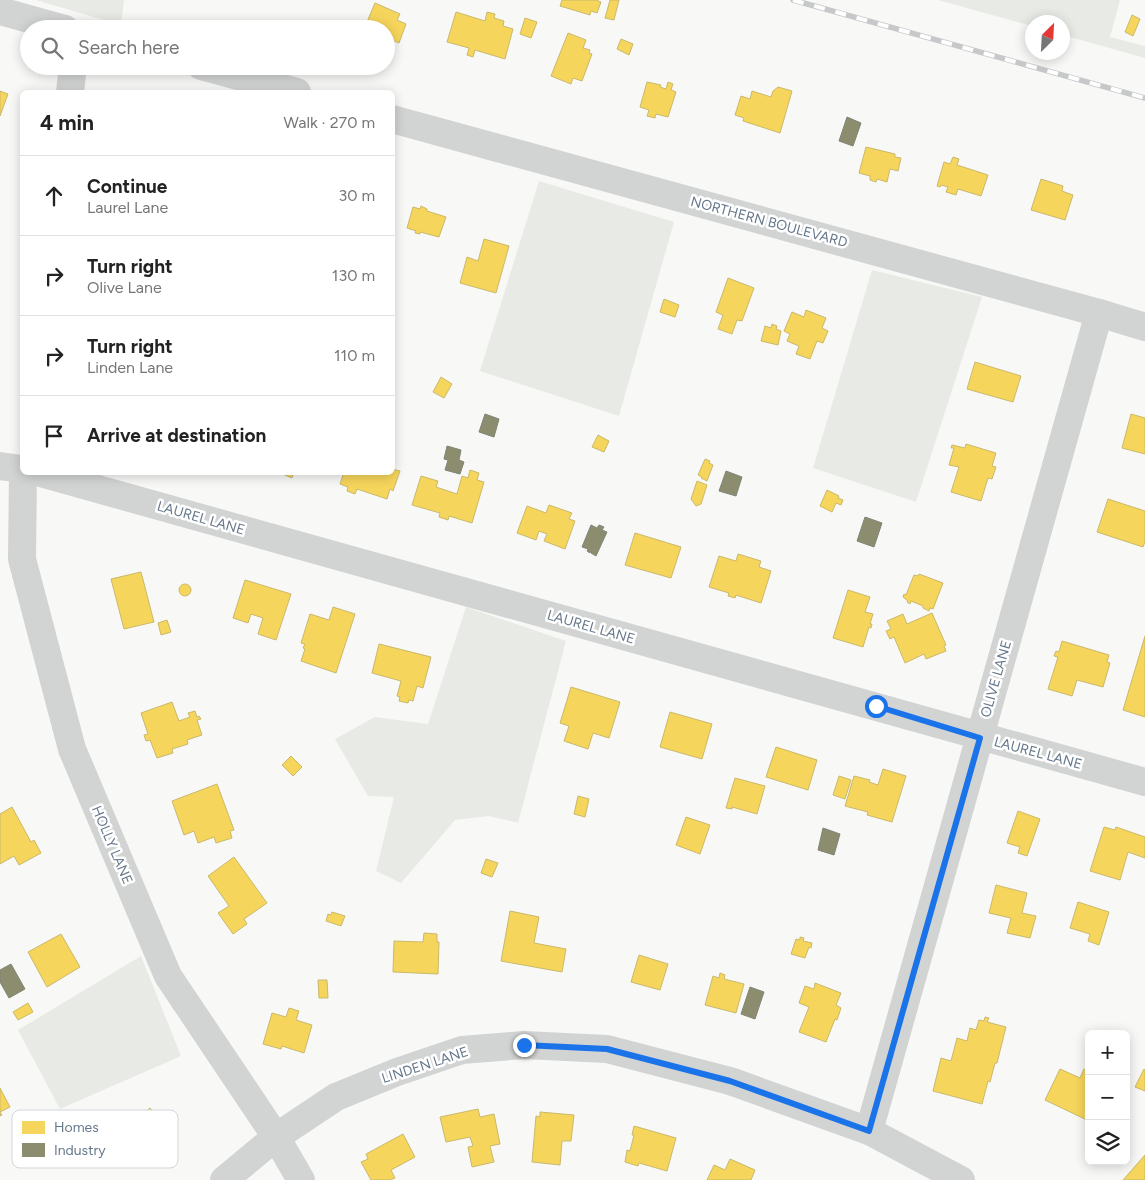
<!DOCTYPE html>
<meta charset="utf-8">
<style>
:root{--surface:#fff;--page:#f2f2f2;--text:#222;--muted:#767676;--line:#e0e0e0}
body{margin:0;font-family:Figtree,sans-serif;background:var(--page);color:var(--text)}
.controls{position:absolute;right:15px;bottom:15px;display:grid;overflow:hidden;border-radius:8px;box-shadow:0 2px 12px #0003}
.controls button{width:45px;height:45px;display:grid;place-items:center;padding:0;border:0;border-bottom:1px solid var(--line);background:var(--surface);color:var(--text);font:25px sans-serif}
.compass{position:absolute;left:1025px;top:15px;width:45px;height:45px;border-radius:50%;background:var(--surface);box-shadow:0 2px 12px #0003;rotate:24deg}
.stop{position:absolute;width:15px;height:15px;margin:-11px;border:4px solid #1a73e8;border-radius:50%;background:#fff}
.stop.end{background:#1a73e8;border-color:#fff;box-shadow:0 1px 5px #0008}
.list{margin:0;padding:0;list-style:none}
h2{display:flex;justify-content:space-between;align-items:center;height:65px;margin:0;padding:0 20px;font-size:21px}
h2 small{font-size:16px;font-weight:400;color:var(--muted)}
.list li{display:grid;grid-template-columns:32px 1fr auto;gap:15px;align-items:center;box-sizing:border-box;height:80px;padding:0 20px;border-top:1px solid var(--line)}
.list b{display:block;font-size:19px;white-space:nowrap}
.list p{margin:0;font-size:16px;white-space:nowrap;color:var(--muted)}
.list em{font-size:16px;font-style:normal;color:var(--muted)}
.icon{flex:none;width:28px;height:28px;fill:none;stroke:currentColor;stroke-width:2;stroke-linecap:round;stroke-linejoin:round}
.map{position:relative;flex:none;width:1145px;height:1180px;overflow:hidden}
.search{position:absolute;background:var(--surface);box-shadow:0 2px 12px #0003;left:20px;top:20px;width:375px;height:55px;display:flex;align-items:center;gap:12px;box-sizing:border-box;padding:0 18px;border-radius:28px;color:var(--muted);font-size:19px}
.panel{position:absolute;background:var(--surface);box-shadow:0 2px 12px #0003;left:20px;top:90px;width:375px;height:385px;border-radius:8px}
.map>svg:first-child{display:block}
.green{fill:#e8ebe5}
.homes{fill:#f6d55c;stroke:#cab96a}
.industry{fill:#8c8c6e;stroke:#808676}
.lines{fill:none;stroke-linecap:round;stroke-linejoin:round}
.minor{stroke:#d2d3d3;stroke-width:28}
.rail-casing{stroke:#c6c8c9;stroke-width:5.5}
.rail{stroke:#fff;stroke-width:4;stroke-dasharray:11;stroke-linecap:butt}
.route{stroke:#1a73e8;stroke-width:6}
.labels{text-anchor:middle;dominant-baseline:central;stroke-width:5;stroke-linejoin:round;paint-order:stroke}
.street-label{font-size:14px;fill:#65778a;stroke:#fff}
.key{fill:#fff;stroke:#d1d6dc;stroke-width:1}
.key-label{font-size:14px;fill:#65778a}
</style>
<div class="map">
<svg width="1145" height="1180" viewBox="0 0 1145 1180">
<rect width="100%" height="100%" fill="#f8f8f7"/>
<g class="green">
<path d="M 36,0 L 124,0 L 121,25 Z"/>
<path d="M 938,0 L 1120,0 L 1110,37 L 1145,46 L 1145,58 L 1063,35 L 1062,22 L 1032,22 L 1032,26 Z"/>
<path d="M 539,181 L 674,222 L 619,416 L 480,371 Z"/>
<path d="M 872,270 L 982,297 L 916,502 L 813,468 Z"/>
<path d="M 466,607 L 566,641 L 518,823 L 489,816 L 455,820 L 401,883 L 376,871 L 394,797 L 368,796 L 335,739 L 375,717 L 428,724 Z"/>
<path d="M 141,956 L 181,1056 L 60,1109 L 18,1030 Z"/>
</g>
<g class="homes">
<path d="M 562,0 L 596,0 L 601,2 L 597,13 L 591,11 L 590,15 L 560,6 Z"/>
<path d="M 610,0 L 619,0 L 614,20 L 605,18 Z"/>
<path d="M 375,3 L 400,14 L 397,20 L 406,24 L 399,43 L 388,38 L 386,42 L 386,29 L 364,29 Z"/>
<path d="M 456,12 L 485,21 L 487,12 L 495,14 L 494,18 L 504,21 L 503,26 L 513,29 L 505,59 L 475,50 L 473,57 L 467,55 L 469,48 L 447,42 Z"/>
<path d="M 1132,15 L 1140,19 L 1133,36 L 1125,32 Z"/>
<path d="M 525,18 L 537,22 L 531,38 L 520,34 Z"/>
<path d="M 568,33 L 586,40 L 583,48 L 590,50 L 589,53 L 592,54 L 582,81 L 573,78 L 571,84 L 551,76 Z"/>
<path d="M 621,39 L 633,44 L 629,55 L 617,49 Z"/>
<path d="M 647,82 L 661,85 L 660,87 L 666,89 L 668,82 L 673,84 L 671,90 L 676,92 L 668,117 L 656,114 L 655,118 L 647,116 L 649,110 L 640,107 Z"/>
<path d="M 778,87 L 792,91 L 780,133 L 743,121 L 744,118 L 735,115 L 741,96 L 750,99 L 752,91 L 771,97 L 773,91 Z"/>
<path d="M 0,91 L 8,94 L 0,116 Z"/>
<path d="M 866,147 L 895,154 L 895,157 L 901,158 L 898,171 L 890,169 L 887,182 L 877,179 L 876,182 L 870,180 L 870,176 L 859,173 Z"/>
<path d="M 953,157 L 959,159 L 957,165 L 988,175 L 981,196 L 958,189 L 956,195 L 946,192 L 948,187 L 941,185 L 940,187 L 937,186 L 944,162 L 950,164 Z"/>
<path d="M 1041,179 L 1063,186 L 1062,191 L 1073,195 L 1065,220 L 1031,210 Z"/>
<path d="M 421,206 L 427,209 L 427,211 L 446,217 L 439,237 L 420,232 L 420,234 L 415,233 L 416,231 L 407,228 L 413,207 L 420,209 Z"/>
<path d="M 484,239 L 509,246 L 496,293 L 460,283 L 467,257 L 478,261 Z"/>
<path d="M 728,278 L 754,288 L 742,321 L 737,320 L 732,334 L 718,329 L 723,315 L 716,312 Z"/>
<path d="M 664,299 L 679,305 L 675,317 L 660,312 Z"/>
<path d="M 806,310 L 826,318 L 822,328 L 828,331 L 823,343 L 817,341 L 810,359 L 796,354 L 799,346 L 787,341 L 790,334 L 784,331 L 792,312 L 804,317 Z"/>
<path d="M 772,324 L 777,326 L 776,329 L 781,331 L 778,345 L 761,341 L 765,326 L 771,328 Z"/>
<path d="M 975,362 L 1021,376 L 1013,402 L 967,389 Z"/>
<path d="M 441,377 L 452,384 L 444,398 L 433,392 Z"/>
<path d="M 1131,414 L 1145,418 L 1145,454 L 1122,448 Z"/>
<path d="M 598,435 L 609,441 L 604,452 L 592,447 Z"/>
<path d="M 966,444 L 996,453 L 992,466 L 996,467 L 992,479 L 988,478 L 981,501 L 951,492 L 959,467 L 949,465 L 954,448 L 951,448 L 952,445 L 965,448 Z"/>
<path d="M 705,459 L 710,461 L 709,463 L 713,465 L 707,481 L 701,478 L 702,477 L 698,475 Z"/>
<path d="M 392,469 L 400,471 L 393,491 L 390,489 L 387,499 L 357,489 L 355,494 L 347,491 L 348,487 L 340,484 L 344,472 L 392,472 Z"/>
<path d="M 470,470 L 479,473 L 477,480 L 484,482 L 472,523 L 449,516 L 448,520 L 439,517 L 440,513 L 412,505 L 421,476 L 438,481 L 436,487 L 457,494 L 462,476 L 468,478 Z"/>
<path d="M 278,472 L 294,472 L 292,478 Z"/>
<path d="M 697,481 L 707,485 L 701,504 L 696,506 L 691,499 Z"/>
<path d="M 827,490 L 839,496 L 838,498 L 843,500 L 841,505 L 836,503 L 832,512 L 820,506 Z"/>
<path d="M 1108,499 L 1145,511 L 1145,542 L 1143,547 L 1097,532 Z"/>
<path d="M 549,505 L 572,513 L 569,519 L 575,521 L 565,549 L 544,541 L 547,534 L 539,531 L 536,540 L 517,533 L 527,506 L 546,513 Z"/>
<path d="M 635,533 L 681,547 L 671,578 L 625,565 Z"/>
<path d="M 738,554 L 761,561 L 759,567 L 771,571 L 761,603 L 736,595 L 735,598 L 728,596 L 729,593 L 709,587 L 719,556 L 736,561 Z"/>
<path d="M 141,572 L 154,622 L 124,629 L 111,579 Z"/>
<path d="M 919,574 L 943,583 L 933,609 L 930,608 L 929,611 L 923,608 L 923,606 L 911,601 L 910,604 L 907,602 L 908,601 L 903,597 L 904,594 L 906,595 L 914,575 L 918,576 Z"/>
<path d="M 245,580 L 291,594 L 276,640 L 258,634 L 263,618 L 251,614 L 248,623 L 233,618 Z"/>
<circle cx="185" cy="590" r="6"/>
<path d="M 848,590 L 870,597 L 865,612 L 873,614 L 870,624 L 872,624 L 871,628 L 869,627 L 863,647 L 833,638 Z"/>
<path d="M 333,607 L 355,614 L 336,673 L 301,661 L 305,649 L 303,648 L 305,644 L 301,643 L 310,614 L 329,620 Z"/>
<path d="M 932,613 L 946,645 L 944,646 L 946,651 L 926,659 L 924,654 L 905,663 L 894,637 L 890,639 L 886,631 L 891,629 L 887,621 L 903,614 L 907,624 Z"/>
<path d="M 167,620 L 171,632 L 161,635 L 158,623 Z"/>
<path d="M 1145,636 L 1145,717 L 1123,710 Z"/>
<path d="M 1062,641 L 1109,655 L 1107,662 L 1110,663 L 1103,687 L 1077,680 L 1072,696 L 1048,689 L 1058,657 L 1054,656 L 1056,651 L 1059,652 Z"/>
<path d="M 379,644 L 431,657 L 423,688 L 417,686 L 413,701 L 409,700 L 408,703 L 399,701 L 400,697 L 397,696 L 401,681 L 372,673 Z"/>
<path d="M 571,687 L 620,702 L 609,738 L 593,733 L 588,749 L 564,741 L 569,726 L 560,723 Z"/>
<path d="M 172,702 L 179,721 L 190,717 L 188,713 L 195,711 L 197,717 L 199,716 L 201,719 L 197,720 L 202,735 L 187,740 L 188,744 L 172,749 L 173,753 L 157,758 L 150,740 L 146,741 L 144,735 L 148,734 L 141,713 Z"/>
<path d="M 670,712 L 712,724 L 702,759 L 660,747 Z"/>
<path d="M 776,747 L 817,760 L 808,790 L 766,777 Z"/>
<path d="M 291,756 L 302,767 L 293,776 L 282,765 Z"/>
<path d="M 883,769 L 906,776 L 892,822 L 867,815 L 868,812 L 845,806 L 854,776 L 870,780 L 869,782 L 878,785 Z"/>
<path d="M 839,776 L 851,780 L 845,799 L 833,795 Z"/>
<path d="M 735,778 L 765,786 L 757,814 L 732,807 L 732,809 L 726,808 Z"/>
<path d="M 217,784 L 234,830 L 230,831 L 232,838 L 216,843 L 214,837 L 198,843 L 194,831 L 184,835 L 172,801 Z"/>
<path d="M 578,796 L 589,799 L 585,817 L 574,814 Z"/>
<path d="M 12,807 L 31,842 L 34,840 L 41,853 L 19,865 L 14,856 L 0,864 L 0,814 Z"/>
<path d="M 1018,811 L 1040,819 L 1027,856 L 1018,853 L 1020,847 L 1007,843 Z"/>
<path d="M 686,817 L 710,825 L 700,854 L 676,845 Z"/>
<path d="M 1104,827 L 1115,830 L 1116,827 L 1145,837 L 1145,858 L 1128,852 L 1120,880 L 1090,871 Z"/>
<path d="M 234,857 L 267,903 L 244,919 L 247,924 L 233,934 L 218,913 L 229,906 L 208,876 Z"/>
<path d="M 486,859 L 498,863 L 492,877 L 481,873 Z"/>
<path d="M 996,885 L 1027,893 L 1022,913 L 1036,916 L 1030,938 L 1007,933 L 1011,918 L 989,913 Z"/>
<path d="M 1078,902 L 1109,912 L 1099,945 L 1088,941 L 1090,934 L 1070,928 Z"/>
<path d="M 510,911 L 539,917 L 534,943 L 566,949 L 562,972 L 501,961 Z"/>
<path d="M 332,912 L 345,916 L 341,926 L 326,921 L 328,914 L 331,915 Z"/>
<path d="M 424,933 L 437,934 L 437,942 L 439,942 L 438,974 L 393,972 L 394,941 L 423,942 Z"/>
<path d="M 61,934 L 80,967 L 47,987 L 28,952 Z"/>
<path d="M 800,937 L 804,938 L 803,941 L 812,943 L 811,948 L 809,947 L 805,958 L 791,954 L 796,939 L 800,940 Z"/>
<path d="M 639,955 L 668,964 L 660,990 L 631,982 Z"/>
<path d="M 720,973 L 725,975 L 724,979 L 744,984 L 736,1013 L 705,1005 L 713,976 L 719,978 Z"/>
<path d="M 318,980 L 327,980 L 328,998 L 319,998 Z"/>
<path d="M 815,983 L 841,993 L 836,1005 L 841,1008 L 837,1020 L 835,1019 L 826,1042 L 799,1032 L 809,1007 L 799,1003 L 805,986 L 814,989 Z"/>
<path d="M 28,1003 L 33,1012 L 18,1020 L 13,1012 Z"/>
<path d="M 289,1008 L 299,1011 L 296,1020 L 312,1025 L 304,1053 L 282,1046 L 281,1049 L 263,1044 L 272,1013 L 286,1017 Z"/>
<path d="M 985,1017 L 989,1018 L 987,1022 L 1006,1027 L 997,1063 L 995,1063 L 990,1082 L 988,1081 L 982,1104 L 933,1091 L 941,1058 L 951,1061 L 957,1038 L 967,1041 L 970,1028 L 976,1030 L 979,1020 L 984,1021 Z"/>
<path d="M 1060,1069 L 1080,1078 L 1084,1069 L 1089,1071 L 1089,1121 L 1045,1100 Z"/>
<path d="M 1144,1069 L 1145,1070 L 1145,1091 L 1135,1087 Z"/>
<path d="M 0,1088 L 10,1107 L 0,1112 L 2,1115 L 0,1116 Z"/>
<path d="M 150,1108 L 168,1129 L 155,1139 L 157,1142 L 154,1145 L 152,1142 L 142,1151 L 147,1157 L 134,1168 L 127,1160 L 130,1158 L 106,1129 L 119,1118 L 126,1127 L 137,1119 L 135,1116 L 139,1113 L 142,1115 Z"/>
<path d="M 478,1109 L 480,1117 L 494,1114 L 500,1144 L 490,1146 L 494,1162 L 472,1167 L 468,1147 L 473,1146 L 470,1137 L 446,1142 L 440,1117 Z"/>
<path d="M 540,1112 L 574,1115 L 571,1141 L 562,1141 L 560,1165 L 532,1162 L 536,1116 L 540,1117 Z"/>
<path d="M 634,1126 L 676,1138 L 667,1171 L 639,1163 L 638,1166 L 625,1162 L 627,1150 L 630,1151 L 634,1135 L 632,1135 Z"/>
<path d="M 403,1134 L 415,1157 L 391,1170 L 395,1178 L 390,1180 L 371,1180 L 361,1162 L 368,1159 L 366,1154 Z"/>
<path d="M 1145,1155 L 1145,1180 L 1123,1180 Z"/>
<path d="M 730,1159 L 755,1170 L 751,1180 L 707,1180 L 714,1165 L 725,1170 Z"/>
</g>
<g class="industry">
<path d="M 847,117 L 861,123 L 853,146 L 839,141 Z"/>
<path d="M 485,414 L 499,419 L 494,437 L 479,432 Z"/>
<path d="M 447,446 L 461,450 L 459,460 L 464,462 L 460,474 L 445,470 L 448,460 L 444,459 Z"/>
<path d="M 726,471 L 742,477 L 736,496 L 719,491 Z"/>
<path d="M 865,517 L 882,523 L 874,547 L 857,541 Z"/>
<path d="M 591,525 L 597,528 L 599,525 L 604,527 L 602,530 L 607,532 L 596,556 L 591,553 L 592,552 L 591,551 L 590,553 L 587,551 L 588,549 L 582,547 Z"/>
<path d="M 823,828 L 840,834 L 834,855 L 818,850 Z"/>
<path d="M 11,964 L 25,989 L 9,998 L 0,982 L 0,970 Z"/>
<path d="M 750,987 L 764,992 L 755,1019 L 741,1014 Z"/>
</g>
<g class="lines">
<g class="minor">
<path d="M 0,11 L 65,29"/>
<path d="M 201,66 L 297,92"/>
<path d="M 70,92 L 73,66"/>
<path d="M 392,119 L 1099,313 L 1145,327"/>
<path d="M 0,466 L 22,469"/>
<path d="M 23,472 L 22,559 L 72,749 L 168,976 L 276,1137 L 301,1180"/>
<path d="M 37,472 L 1145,782"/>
<path d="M 869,1131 L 1099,313"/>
<path d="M 224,1180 L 276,1137 L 336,1097 L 397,1072 L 462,1050 L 524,1045 L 607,1049 L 730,1081 L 869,1131 L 961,1180"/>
</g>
<defs>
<path id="rail" d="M 793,0 L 1145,98"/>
</defs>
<use href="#rail" class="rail-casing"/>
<use href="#rail" class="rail"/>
</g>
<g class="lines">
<path class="route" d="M 524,1045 L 607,1049 L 730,1081 L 869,1131 L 980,738 L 876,706"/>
</g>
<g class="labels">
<g class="street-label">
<text transform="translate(769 222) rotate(15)">NORTHERN BOULEVARD</text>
<text transform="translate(201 518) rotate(16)">LAUREL LANE</text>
<text transform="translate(591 627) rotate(16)">LAUREL LANE</text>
<text transform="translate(996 679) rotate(-74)">OLIVE LANE</text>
<text transform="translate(1038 753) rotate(15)">LAUREL LANE</text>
<text transform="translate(112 845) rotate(67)">HOLLY LANE</text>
<text transform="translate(425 1065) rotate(-18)">LINDEN LANE</text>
</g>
</g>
<rect x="12" y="1110" width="166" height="58" rx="8" class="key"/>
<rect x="22" y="1121" width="23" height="13" fill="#f6d55c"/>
<rect x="22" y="1143" width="23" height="14" fill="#8c8c6e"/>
<g class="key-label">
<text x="54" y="1132">Homes</text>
<text x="54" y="1155">Industry</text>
</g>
</svg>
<div class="controls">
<button>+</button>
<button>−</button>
<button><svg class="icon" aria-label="layers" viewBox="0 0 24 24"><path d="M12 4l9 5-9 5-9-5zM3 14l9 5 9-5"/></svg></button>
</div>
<svg class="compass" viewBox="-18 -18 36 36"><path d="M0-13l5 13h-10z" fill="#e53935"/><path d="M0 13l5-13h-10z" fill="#767676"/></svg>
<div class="stop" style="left:876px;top:706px"></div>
<div class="stop end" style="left:524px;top:1045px"></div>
<div class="search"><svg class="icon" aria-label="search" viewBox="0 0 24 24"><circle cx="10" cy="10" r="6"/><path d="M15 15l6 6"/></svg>Search here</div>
<section class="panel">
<h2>4 min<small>Walk · 270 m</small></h2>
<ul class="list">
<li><svg class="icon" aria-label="ahead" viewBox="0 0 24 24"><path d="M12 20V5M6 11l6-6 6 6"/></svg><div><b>Continue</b><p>Laurel Lane</p></div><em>30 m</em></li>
<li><svg class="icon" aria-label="right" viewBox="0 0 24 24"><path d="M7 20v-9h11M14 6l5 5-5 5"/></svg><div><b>Turn right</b><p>Olive Lane</p></div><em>130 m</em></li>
<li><svg class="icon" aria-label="right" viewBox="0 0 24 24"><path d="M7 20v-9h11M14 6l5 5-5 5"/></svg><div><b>Turn right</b><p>Linden Lane</p></div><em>110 m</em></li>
<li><svg class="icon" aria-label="arrive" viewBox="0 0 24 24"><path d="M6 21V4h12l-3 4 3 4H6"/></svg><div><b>Arrive at destination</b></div></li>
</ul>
</section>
</div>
